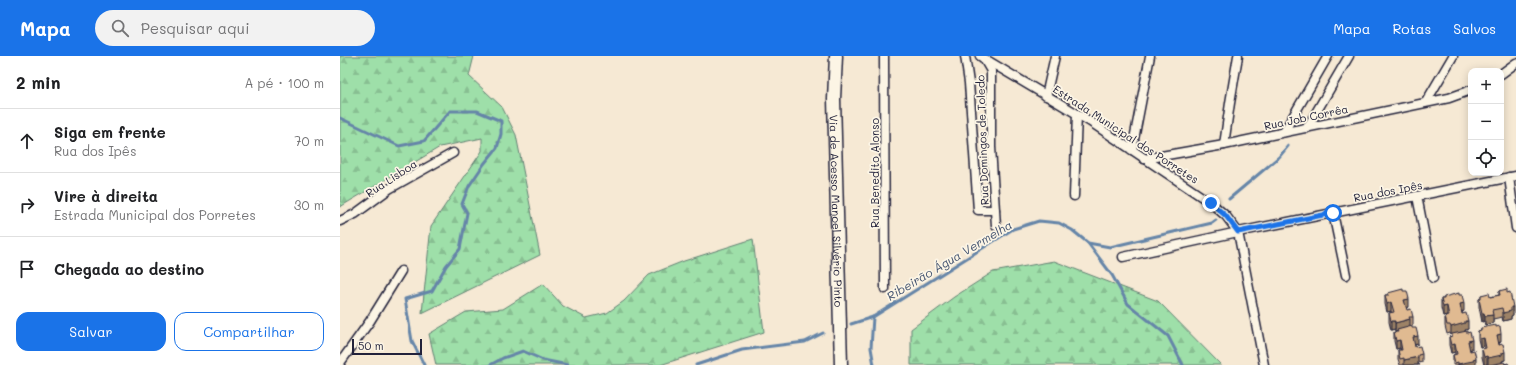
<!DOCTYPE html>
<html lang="pt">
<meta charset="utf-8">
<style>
:root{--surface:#fff;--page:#f2f2f2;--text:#202124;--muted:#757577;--line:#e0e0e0;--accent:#1a73e8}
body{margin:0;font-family:Mali,sans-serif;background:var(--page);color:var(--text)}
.controls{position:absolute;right:12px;top:12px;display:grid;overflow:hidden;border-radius:8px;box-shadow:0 2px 10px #0003}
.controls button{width:36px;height:36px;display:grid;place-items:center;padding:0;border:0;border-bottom:1px solid var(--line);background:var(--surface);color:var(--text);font:20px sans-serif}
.scale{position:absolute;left:12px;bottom:10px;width:70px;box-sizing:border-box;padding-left:4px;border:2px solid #22223b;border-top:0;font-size:11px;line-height:14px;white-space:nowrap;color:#22223b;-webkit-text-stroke:3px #fcf5e5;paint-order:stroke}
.stop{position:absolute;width:12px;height:12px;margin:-9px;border:3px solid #1a73e8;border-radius:50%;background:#fff}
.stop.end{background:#1a73e8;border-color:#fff;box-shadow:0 1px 4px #0008}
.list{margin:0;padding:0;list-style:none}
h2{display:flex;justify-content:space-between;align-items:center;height:52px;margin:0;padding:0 16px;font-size:17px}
h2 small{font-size:13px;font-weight:400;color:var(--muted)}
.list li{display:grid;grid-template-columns:26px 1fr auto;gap:12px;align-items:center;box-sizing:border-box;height:64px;padding:0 16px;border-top:1px solid var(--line)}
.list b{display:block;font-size:15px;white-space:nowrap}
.list p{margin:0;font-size:13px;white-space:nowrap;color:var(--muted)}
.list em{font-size:13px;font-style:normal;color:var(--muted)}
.actions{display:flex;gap:8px;padding:12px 16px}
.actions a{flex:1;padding:9px 0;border:1px solid var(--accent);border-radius:12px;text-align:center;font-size:14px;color:var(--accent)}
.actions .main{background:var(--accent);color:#fff}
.icon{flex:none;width:22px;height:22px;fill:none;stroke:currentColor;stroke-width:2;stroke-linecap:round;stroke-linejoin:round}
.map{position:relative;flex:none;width:1176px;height:309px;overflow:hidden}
header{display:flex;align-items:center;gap:24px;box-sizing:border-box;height:56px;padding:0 20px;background:var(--accent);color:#fff}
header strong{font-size:19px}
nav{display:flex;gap:22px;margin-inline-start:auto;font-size:14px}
.search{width:280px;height:36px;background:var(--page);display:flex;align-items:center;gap:10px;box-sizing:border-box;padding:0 14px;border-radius:22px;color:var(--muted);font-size:15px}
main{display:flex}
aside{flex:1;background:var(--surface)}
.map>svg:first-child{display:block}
.forest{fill:url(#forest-firs);stroke:#608072}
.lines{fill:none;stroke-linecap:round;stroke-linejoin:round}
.stream{stroke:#6585a8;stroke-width:3}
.minor-casing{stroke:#22223b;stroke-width:11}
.primary-casing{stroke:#22223b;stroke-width:15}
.minor{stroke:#fcf5e5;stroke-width:8}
.primary{stroke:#fcf5e5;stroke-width:12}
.wall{fill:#c1a07d;stroke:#22223b}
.shaded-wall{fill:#9d8266;stroke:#22223b}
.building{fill:#e0ba91;stroke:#22223b}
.route{stroke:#1a73e8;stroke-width:5}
.labels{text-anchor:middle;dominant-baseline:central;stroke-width:3.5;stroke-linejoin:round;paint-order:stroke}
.street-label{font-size:11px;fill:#22223b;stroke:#fcf5e5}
.water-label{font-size:12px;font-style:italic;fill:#445471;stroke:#fcf5e5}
</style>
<header>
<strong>Mapa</strong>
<div class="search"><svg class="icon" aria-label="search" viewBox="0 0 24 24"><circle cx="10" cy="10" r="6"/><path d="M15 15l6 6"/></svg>Pesquisar aqui</div>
<nav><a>Mapa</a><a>Rotas</a><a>Salvos</a></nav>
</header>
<main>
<aside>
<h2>2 min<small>A pé · 100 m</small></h2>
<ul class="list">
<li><svg class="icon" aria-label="ahead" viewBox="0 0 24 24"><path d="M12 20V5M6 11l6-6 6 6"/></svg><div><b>Siga em frente</b><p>Rua dos Ipês</p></div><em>70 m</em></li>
<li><svg class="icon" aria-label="right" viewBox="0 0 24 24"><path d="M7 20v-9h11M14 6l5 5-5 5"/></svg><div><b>Vire à direita</b><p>Estrada Municipal dos Porretes</p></div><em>30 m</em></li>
<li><svg class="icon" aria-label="arrive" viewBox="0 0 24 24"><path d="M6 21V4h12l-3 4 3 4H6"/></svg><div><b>Chegada ao destino</b></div></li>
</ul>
<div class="actions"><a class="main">Salvar</a><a>Compartilhar</a></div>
</aside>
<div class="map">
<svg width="1176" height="309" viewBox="0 0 1176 309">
<defs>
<pattern id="forest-firs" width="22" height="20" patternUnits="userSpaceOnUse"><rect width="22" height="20" fill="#9edfa9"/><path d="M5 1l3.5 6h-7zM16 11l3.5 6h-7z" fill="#88bf92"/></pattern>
</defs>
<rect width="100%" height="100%" fill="#f6e9d4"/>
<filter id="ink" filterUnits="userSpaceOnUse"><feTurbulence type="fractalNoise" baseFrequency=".025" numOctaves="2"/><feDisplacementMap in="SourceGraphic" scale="8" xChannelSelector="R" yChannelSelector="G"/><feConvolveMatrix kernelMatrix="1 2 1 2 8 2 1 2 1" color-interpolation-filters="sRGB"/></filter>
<g filter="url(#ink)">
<g class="forest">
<path d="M 0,0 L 134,0 L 129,20 L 162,51 L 176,79 L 200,199 L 82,257 L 91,170 L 142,95 L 142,82 L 100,91 L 0,151 Z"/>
<path d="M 413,183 L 424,276 L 320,309 L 96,309 L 89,278 L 126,256 L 163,253 L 203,228 L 223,250 L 246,262 L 267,257 L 284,245 L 309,219 L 344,205 Z"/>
<path d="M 714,205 L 818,245 L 881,309 L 571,309 L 571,273 L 614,241 L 653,216 Z"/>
</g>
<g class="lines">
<g class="stream">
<path d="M 0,62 L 59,90 L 84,85 L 110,55 L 137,55 L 161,65 L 161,78 L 157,92 L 144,108 L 129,130 L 122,148 L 127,157 L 120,193 L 106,210 L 92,235 L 65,243 L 72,285 L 84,309"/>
<path d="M 889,143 L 939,101 L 948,90"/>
<path d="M 748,187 L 772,219 L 788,248 L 828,280 L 843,309"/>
<path d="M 533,261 L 531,292 L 534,309"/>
<path d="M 511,268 L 533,261 L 673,173 L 699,165 L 719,167 L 732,174 L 748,187 L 770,191 L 872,167 L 876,164"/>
<path d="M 150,309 L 163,302 L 183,295 L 203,304 L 228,309"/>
<path d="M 356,309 L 402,294 L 465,286 L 483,277"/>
</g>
<defs>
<g id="minor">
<path d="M 544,0 L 545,233"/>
<path d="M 625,0 L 629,27 L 638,154 L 655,154"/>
<path d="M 640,0 L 749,65 L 871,147 L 886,160 L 898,176 L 924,309"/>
<path d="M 644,3 L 651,15 L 651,91 L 656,170"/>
<path d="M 1161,18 L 1176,7"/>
<path d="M 706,40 L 715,0"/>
<path d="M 1086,46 L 1113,0"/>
<path d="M 967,72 L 1009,0"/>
<path d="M 944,76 L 988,0"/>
<path d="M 884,89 L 890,47 L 898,0"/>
<path d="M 792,94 L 810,0"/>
<path d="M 804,103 L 884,89 L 1109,42 L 1131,34"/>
<path d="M 1169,121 L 1176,172"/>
<path d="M 734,140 L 737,58"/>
<path d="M 1077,140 L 1093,222"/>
<path d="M 993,157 L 1006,219"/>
<path d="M 0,165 L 15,158 L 49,133 L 113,97"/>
<path d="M 783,201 L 898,176 L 1176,120"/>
<path d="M 0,307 L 30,265 L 61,215"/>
</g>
<g id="primary">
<path id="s1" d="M 496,0 L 494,43 L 501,309"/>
</g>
</defs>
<use href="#minor" class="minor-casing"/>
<use href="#primary" class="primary-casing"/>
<use href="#minor" class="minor"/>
<use href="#primary" class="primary"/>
</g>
<g class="wall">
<path d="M 1159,235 L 1173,259 L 1171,260 L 1171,263 L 1163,265 L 1162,261 L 1153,263 L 1153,267 L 1145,269 L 1144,265 L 1142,266 L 1139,251 L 1139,243 L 1141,242 L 1141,239 L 1150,241 L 1159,239 Z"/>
<path d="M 1048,237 L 1069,251 L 1066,252 L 1067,254 L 1073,261 L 1073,269 L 1070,270 L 1070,271 L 1078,288 L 1075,289 L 1075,291 L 1082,298 L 1082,306 L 1078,307 L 1078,308 L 1080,309 L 1060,309 L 1058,303 L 1058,294 L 1061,294 L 1060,292 L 1056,293 L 1054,285 L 1054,276 L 1057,276 L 1057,275 L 1055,275 L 1055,273 L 1051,274 L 1049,266 L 1049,257 L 1052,257 L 1051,255 L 1047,256 L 1045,248 L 1045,239 L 1048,239 Z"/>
<path d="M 1104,241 L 1124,255 L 1122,256 L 1128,273 L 1125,274 L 1125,275 L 1132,293 L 1130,293 L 1130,295 L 1136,309 L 1113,309 L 1113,299 L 1115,298 L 1115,296 L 1111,297 L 1109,289 L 1109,281 L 1112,280 L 1112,279 L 1111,279 L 1110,277 L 1107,278 L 1105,270 L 1105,261 L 1107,261 L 1107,259 L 1103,260 L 1101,252 L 1101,243 L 1104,243 Z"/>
<path d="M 1141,272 L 1161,286 L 1159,287 L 1165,304 L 1162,305 L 1162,306 L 1169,309 L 1147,309 L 1147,308 L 1144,309 L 1142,301 L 1142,293 L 1144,292 L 1144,290 L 1140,291 L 1138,283 L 1138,275 L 1141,274 Z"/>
</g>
<g class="shaded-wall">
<path d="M 1069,243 L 1069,251 L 1064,252 L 1064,244 Z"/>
<path d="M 1051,246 L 1051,255 L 1047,256 L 1047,248 Z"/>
<path d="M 1124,247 L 1124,255 L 1120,256 L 1120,248 Z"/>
<path d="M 1107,250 L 1107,259 L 1103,260 L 1103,251 Z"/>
<path d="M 1171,251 L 1173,251 L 1173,259 L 1171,260 L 1171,263 L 1163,265 L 1163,257 Z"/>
<path d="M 1142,257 L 1144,257 L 1144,265 L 1142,266 Z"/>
<path d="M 1153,259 L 1153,267 L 1145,269 L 1145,260 Z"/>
<path d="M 1070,263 L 1070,272 L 1055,275 L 1055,267 Z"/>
<path d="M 1051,265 L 1055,265 L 1055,273 L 1051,274 Z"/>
<path d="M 1125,265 L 1128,265 L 1128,273 L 1125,274 L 1125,276 L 1111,279 L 1111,271 Z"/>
<path d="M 1161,278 L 1161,286 L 1157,287 L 1157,279 Z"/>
<path d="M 1078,280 L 1078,288 L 1073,289 L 1073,281 Z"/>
<path d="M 1144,282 L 1144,290 L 1140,291 L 1140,283 Z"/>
<path d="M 1060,284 L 1060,292 L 1056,293 L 1056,285 Z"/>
<path d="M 1132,284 L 1132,293 L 1128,294 L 1128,285 Z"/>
<path d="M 1115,288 L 1115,296 L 1111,297 L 1111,289 Z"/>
<path d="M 1165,296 L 1165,304 L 1162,305 L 1162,307 L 1153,309 L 1148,309 L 1148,302 Z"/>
<path d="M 1147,300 L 1147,308 L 1144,309 L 1144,301 Z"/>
<path d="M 1078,301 L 1078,309 L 1064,309 L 1064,304 Z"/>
<path d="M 1136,302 L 1136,309 L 1118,309 L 1118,308 Z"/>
</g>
<g class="building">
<path d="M 1063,233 L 1063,235 L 1067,235 L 1069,243 L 1064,244 L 1067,254 L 1071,253 L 1073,261 L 1069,261 L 1070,263 L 1055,267 L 1055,265 L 1051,265 L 1049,257 L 1054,256 L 1051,246 L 1047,248 L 1045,239 L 1049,239 L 1048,237 Z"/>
<path d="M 1167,233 L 1167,237 L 1170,236 L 1173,251 L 1171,251 L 1171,255 L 1163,257 L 1162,252 L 1152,254 L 1153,259 L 1145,260 L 1144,257 L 1142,257 L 1139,243 L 1141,242 L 1141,239 L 1149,237 L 1150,241 L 1160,239 L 1159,235 Z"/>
<path d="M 1119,237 L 1119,239 L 1122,239 L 1124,247 L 1120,248 L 1122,258 L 1126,257 L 1128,265 L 1125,265 L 1125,267 L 1111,271 L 1110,269 L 1107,269 L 1105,261 L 1109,260 L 1107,250 L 1103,251 L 1101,243 L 1104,243 L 1104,241 Z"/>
<path d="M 1156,269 L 1156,271 L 1160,270 L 1161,278 L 1157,279 L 1159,289 L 1163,288 L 1165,296 L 1162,297 L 1162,299 L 1148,302 L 1147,300 L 1144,301 L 1142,293 L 1146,292 L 1144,282 L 1140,283 L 1138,275 L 1141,274 L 1141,272 Z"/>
<path d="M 1072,270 L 1072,272 L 1076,272 L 1078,280 L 1073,281 L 1075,291 L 1080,290 L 1082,298 L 1078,299 L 1078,301 L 1064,304 L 1064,302 L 1060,303 L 1058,294 L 1062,294 L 1060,284 L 1056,285 L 1054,276 L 1058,276 L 1057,274 Z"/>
<path d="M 1127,275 L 1127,277 L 1130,276 L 1132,284 L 1128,285 L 1130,295 L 1134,294 L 1136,302 L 1133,303 L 1133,305 L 1118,308 L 1118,306 L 1115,307 L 1113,299 L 1117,298 L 1115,288 L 1111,289 L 1109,281 L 1112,280 L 1112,278 Z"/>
<path d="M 1164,306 L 1165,308 L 1168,307 L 1169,309 L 1150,309 Z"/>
</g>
</g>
<g class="lines" filter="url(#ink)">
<path class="route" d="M 871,147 L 886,160 L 898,176 L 993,157"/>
</g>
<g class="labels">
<g class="street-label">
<text transform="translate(966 61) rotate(-12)">Rua Job Corrêa</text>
<text transform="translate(786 78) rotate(33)">Estrada Municipal dos Porretes</text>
<text transform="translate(642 84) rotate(-92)">Rua Domingos de Toledo</text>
<text transform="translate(534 117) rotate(-90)">Rua Benedito Alonso</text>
<text transform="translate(51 122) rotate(-33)">Rua Lisboa</text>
<text transform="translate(1048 135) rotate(-11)">Rua dos Ipês</text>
<text stroke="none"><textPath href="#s1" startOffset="155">Via de Acesso Manoel Silvério Pinto</textPath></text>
</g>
<g class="water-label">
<text transform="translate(609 204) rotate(-31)">Ribeirão Água Vermelha</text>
</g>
</g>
</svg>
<div class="controls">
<button>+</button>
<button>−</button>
<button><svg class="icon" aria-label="locate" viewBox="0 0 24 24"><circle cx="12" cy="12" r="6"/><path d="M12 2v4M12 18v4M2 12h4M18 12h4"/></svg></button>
</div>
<div class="scale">50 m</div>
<div class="stop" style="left:993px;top:157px"></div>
<div class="stop end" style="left:871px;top:147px"></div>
</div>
</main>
